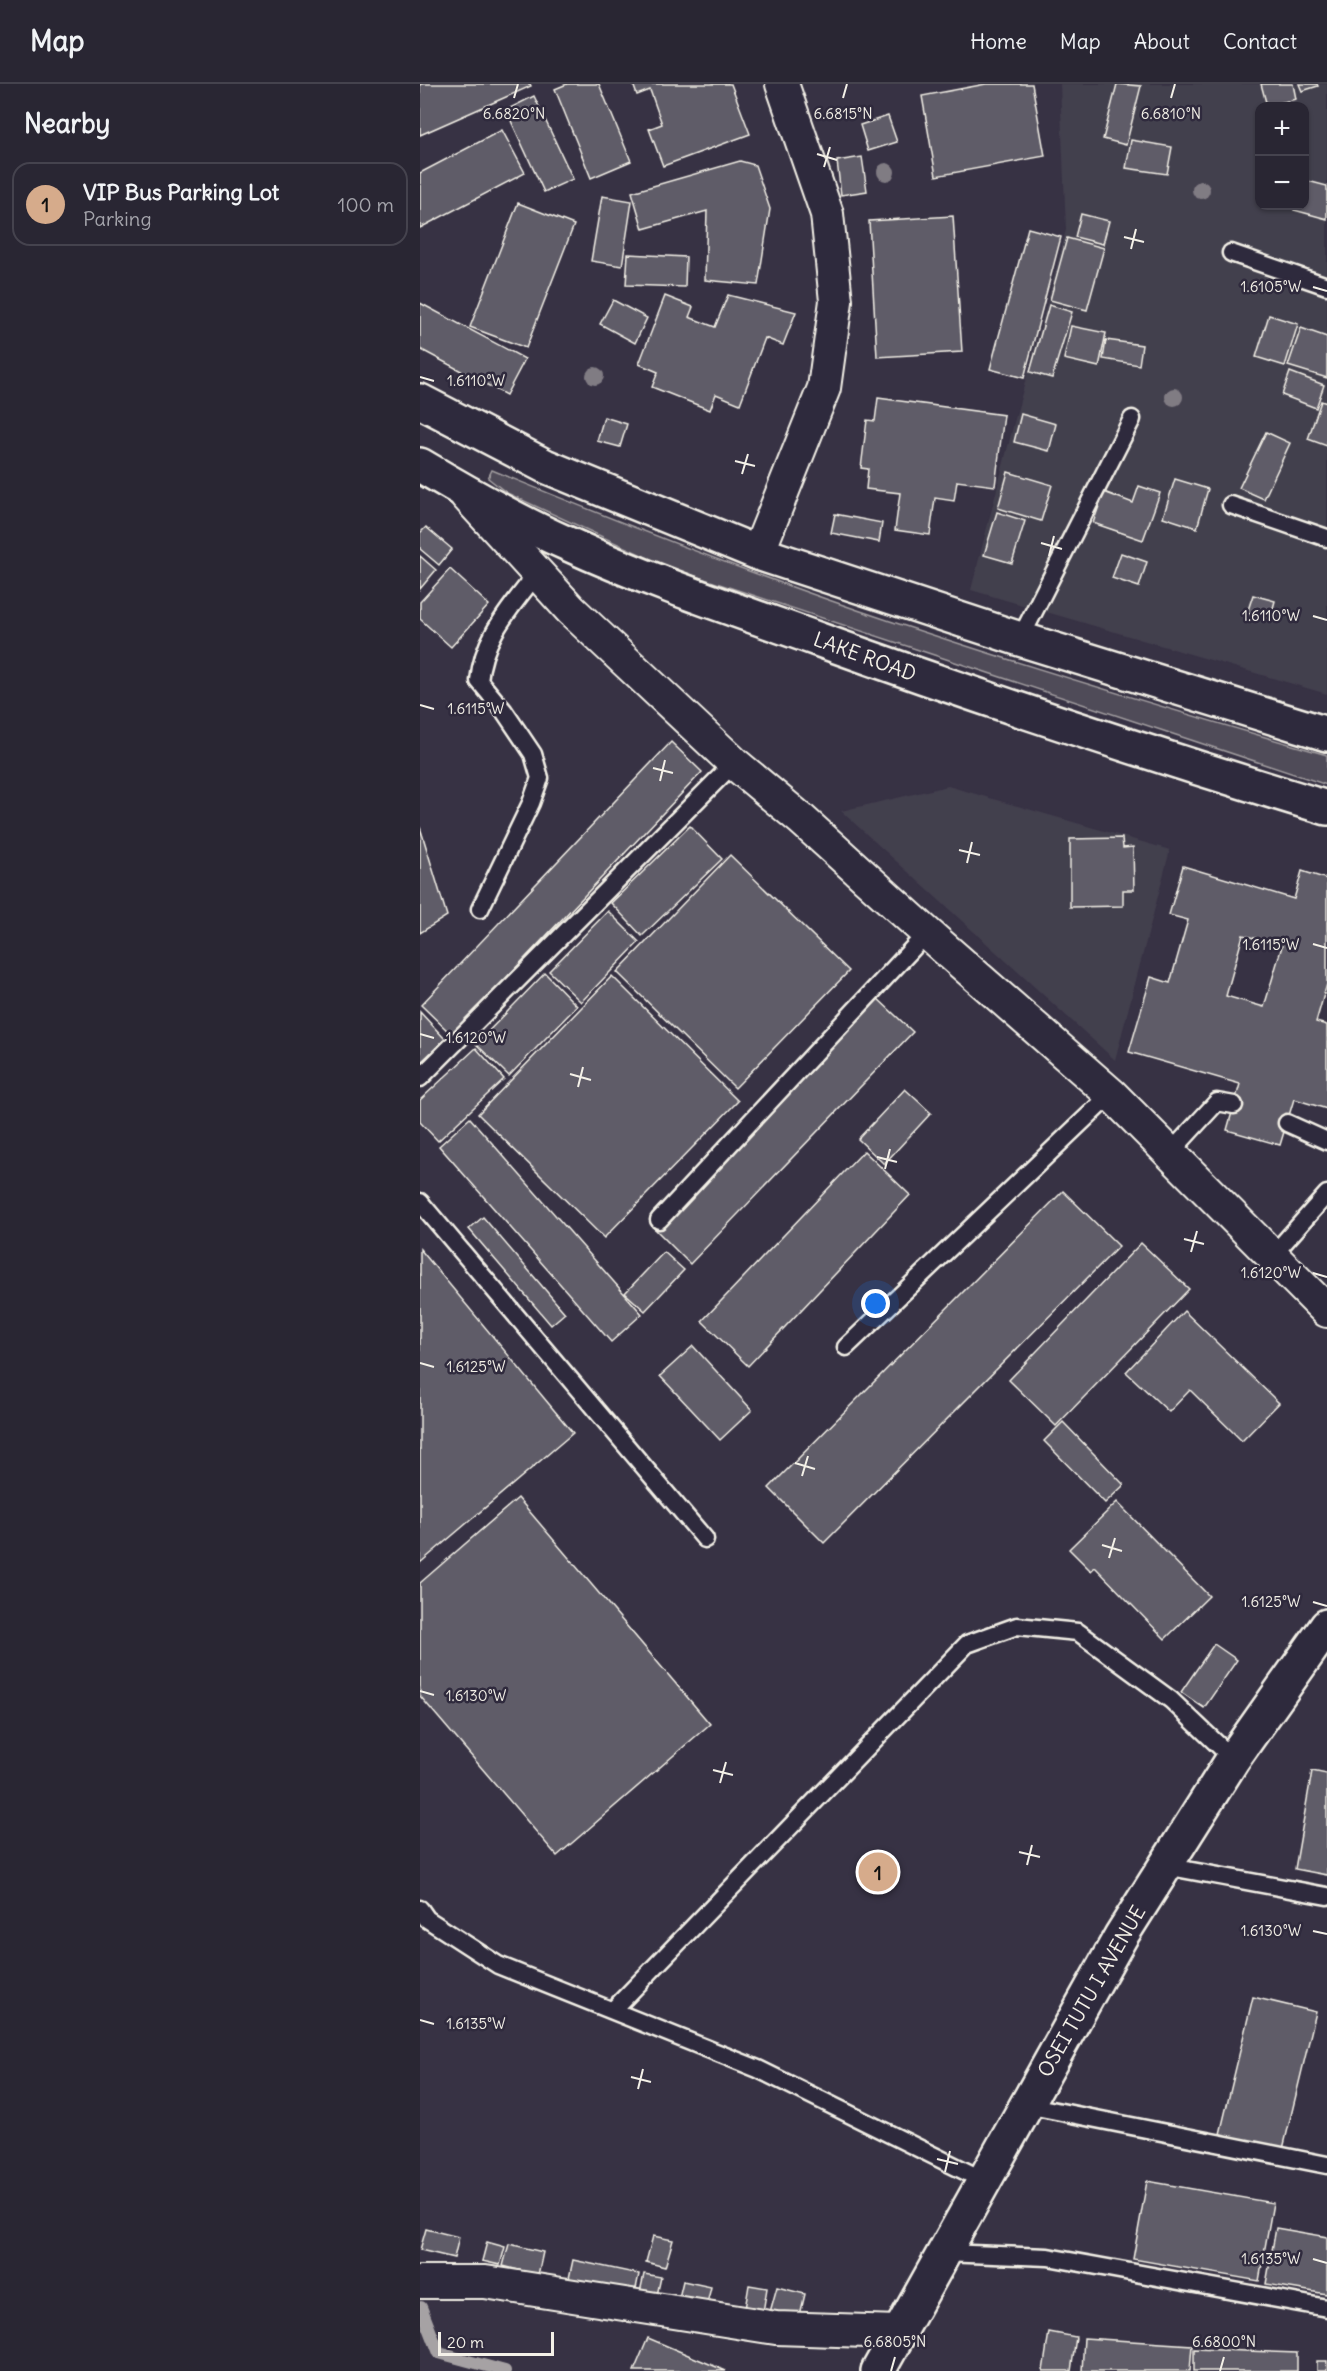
<!DOCTYPE html>
<meta charset="utf-8">
<style>
:root{--surface:#292633;--page:#312e3b;--text:#f1f3f6;--muted:#a5a5ac;--line:#45434e;--accent:#d6ab8b}
body{margin:0;font-family:Delius,sans-serif;background:var(--page);color:var(--text)}
.controls{position:absolute;right:18px;top:18px;display:grid;overflow:hidden;border-radius:12px;box-shadow:0 2px 4px #0004}
.controls button{width:54px;height:54px;display:grid;place-items:center;padding:0;border:0;border-bottom:2px solid var(--line);background:var(--surface);color:var(--text);font:30px sans-serif}
.scale{position:absolute;left:18px;bottom:15px;width:116px;box-sizing:border-box;padding-left:6px;border:3px solid #f4f1e8;border-top:0;font-size:16px;line-height:21px;white-space:nowrap;color:#f4f1e8;-webkit-text-stroke:4px #2f2a3d;paint-order:stroke}
.you{position:absolute;left:456px;top:1220px;width:21px;height:21px;margin:-15px;border:4px solid #fff;border-radius:50%;background:#1a73e8;box-shadow:0 0 0 9px #1a73e833}
.badge{display:grid;place-items:center;width:39px;height:39px;border-radius:50%;background:var(--accent);color:#111;font-size:20px;font-weight:700}
.pin{position:absolute;translate:-50% -50%;border:3px solid #fff;box-shadow:0 2px 6px #0006}
.list{margin:0;padding:0;list-style:none}
h2{display:flex;justify-content:space-between;align-items:center;height:78px;margin:0;padding:0 24px;font-size:26px}
h2 small{font-size:20px;font-weight:400;color:var(--muted)}
.list li{display:grid;grid-template-columns:39px 1fr auto;gap:18px;align-items:center;box-sizing:border-box;height:84px;margin:0 12px 12px;padding:0 12px;border:2px solid var(--line);border-radius:18px}
.list b{display:block;font-size:22px;white-space:nowrap}
.list p{margin:0;font-size:20px;white-space:nowrap;color:var(--muted)}
.list em{font-size:20px;font-style:normal;color:var(--muted)}
.map{position:relative;flex:none;width:907px;height:2287px;overflow:hidden}
header{display:flex;align-items:center;gap:36px;box-sizing:border-box;height:84px;padding:0 30px;background:var(--surface);border-bottom:2px solid var(--line)}
header strong{font-size:28px}
nav{display:flex;gap:33px;margin-inline-start:auto;font-size:21px}
main{display:flex}
aside{flex:1;background:var(--surface)}
.map>svg:first-child{display:block}
.built{fill:#433f4e;fill-rule:evenodd}
.green{fill:#504b59;stroke:#a29ea0;stroke-width:1.5}
.lines{fill:none;stroke-linecap:round;stroke-linejoin:round}
.stream{stroke:#a6a2a4;stroke-width:12}
.building{fill:#5f5c67;stroke:#f4f1e8;stroke-width:1.5;fill-rule:evenodd}
.service-casing{stroke:#f4f1e8;stroke-width:21}
.minor-casing{stroke:#f4f1e8;stroke-width:36}
.tertiary-casing{stroke:#f4f1e8;stroke-width:38}
.secondary-casing{stroke:#f4f1e8;stroke-width:38}
.service{stroke:#2f2a3d;stroke-width:16}
.minor{stroke:#2f2a3d;stroke-width:32}
.tertiary{stroke:#2f2a3d;stroke-width:33}
.secondary{stroke:#2f2a3d;stroke-width:33}
.tree{fill:#807b83}
.ticks{fill:none;stroke:#f4f1e8;stroke-width:2}
.labels{text-anchor:middle;dominant-baseline:central;stroke-width:5;stroke-linejoin:round;paint-order:stroke}
.street-label{font-size:20px;fill:#f4f1e8;stroke:#2f2a3d}
.ticks-label{font-size:15px;text-anchor:middle;fill:#f4f1e8;stroke:#2f2a3d;stroke-width:5;stroke-linejoin:round;paint-order:stroke}
</style>
<header>
<strong>Map</strong>
<nav><a>Home</a><a>Map</a><a>About</a><a>Contact</a></nav>
</header>
<main>
<aside>
<h2>Nearby<small></small></h2>
<ul class="list">
<li><span class="badge">1</span><div><b>VIP Bus Parking Lot</b><p>Parking</p></div><em>100 m</em></li>
</ul>
</aside>
<div class="map">
<svg width="907" height="2287" viewBox="0 0 907 2287">
<rect width="100%" height="100%" fill="#373244"/>
<filter id="ink" filterUnits="userSpaceOnUse"><feTurbulence type="fractalNoise" baseFrequency=".0167" numOctaves="2"/><feDisplacementMap in="SourceGraphic" scale="12" xChannelSelector="R" yChannelSelector="G"/><feConvolveMatrix kernelMatrix="1 2 1 2 8 2 1 2 1" color-interpolation-filters="sRGB"/></filter>
<g filter="url(#ink)">
<g class="built">
<path d="M 640,0 L 907,0 L 907,610 L 551,506 L 594,339 L 646,146 ZM 840,22 L 884,22 L 884,122 L 840,122 Z"/>
<path d="M 528,702 L 750,766 L 695,976 L 421,727 Z"/>
</g>
<path class="green" d="M 72,386 C 203,440 335,492 470,537 C 614,585 761,629 907,671 L 907,701 L 248,483 L 87,409 L 68,394 Z"/>
<g class="lines">
<path class="stream" d="M 1,2223 L 19,2269 L 85,2287"/>
</g>
<g class="building">
<path d="M 0,0 L 110,0 L 111,2 L 0,51 Z"/>
<path d="M 147,0 L 179,0 L 211,77 L 171,94 L 135,5 Z"/>
<path d="M 213,0 L 311,0 L 330,50 L 243,82 L 229,45 L 242,40 L 230,6 L 217,11 Z"/>
<path d="M 566,0 L 612,0 L 625,72 L 516,92 L 502,12 Z"/>
<path d="M 697,0 L 721,2 L 706,61 L 683,55 Z"/>
<path d="M 841,0 L 873,0 L 876,15 L 847,22 Z"/>
<path d="M 879,0 L 897,0 L 898,2 L 882,7 Z"/>
<path d="M 114,12 L 153,95 L 124,108 L 86,26 Z"/>
<path d="M 468,32 L 477,58 L 448,67 L 440,41 Z"/>
<path d="M 82,46 L 105,89 L 0,144 L 0,89 Z"/>
<path d="M 711,56 L 752,63 L 747,90 L 706,84 Z"/>
<path d="M 442,73 L 447,107 L 421,111 L 417,77 Z"/>
<path d="M 320,77 L 335,81 L 350,125 L 338,201 L 285,196 L 287,127 L 223,145 L 212,108 Z"/>
<path d="M 884,96 L 907,102 L 907,135 L 874,126 L 875,122 L 884,122 Z"/>
<path d="M 182,112 L 212,117 L 202,182 L 171,177 Z"/>
<path d="M 98,119 L 154,141 L 106,264 L 50,243 Z"/>
<path d="M 661,130 L 689,137 L 683,160 L 655,153 Z"/>
<path d="M 533,132 L 542,268 L 457,273 L 449,137 Z"/>
<path d="M 608,144 L 641,153 L 604,294 L 570,285 Z"/>
<path d="M 647,154 L 684,164 L 667,226 L 630,216 Z"/>
<path d="M 208,170 L 266,173 L 265,203 L 206,201 Z"/>
<path d="M 308,211 L 376,228 L 363,261 L 345,254 L 320,320 L 296,310 L 290,326 L 232,303 L 238,288 L 219,280 L 245,212 L 273,223 L 269,233 L 295,243 Z"/>
<path d="M 193,216 L 227,234 L 215,259 L 180,240 Z"/>
<path d="M 0,219 L 105,275 L 86,311 L 0,265 Z"/>
<path d="M 629,221 L 652,228 L 632,294 L 610,288 Z"/>
<path d="M 849,231 L 878,240 L 865,282 L 836,273 Z"/>
<path d="M 651,242 L 686,249 L 679,283 L 644,275 Z"/>
<path d="M 881,244 L 907,253 L 907,294 L 868,282 Z"/>
<path d="M 686,256 L 722,261 L 719,281 L 683,275 Z"/>
<path d="M 870,288 L 904,301 L 896,324 L 862,311 Z"/>
<path d="M 458,314 L 584,331 L 575,402 L 537,397 L 534,417 L 515,414 L 510,451 L 475,446 L 480,409 L 446,405 L 448,385 L 441,384 L 447,336 L 455,337 Z"/>
<path d="M 901,317 L 907,319 L 907,362 L 888,355 Z"/>
<path d="M 601,330 L 636,340 L 629,367 L 594,358 Z"/>
<path d="M 184,333 L 207,340 L 200,363 L 177,357 Z"/>
<path d="M 846,348 L 870,359 L 844,415 L 819,404 Z"/>
<path d="M 588,388 L 632,401 L 621,437 L 578,424 Z"/>
<path d="M 755,395 L 788,405 L 777,444 L 743,433 Z"/>
<path d="M 719,402 L 740,409 L 723,456 L 673,439 L 684,408 L 713,419 Z"/>
<path d="M 577,428 L 605,437 L 592,479 L 564,471 Z"/>
<path d="M 415,430 L 462,439 L 459,458 L 411,449 Z"/>
<path d="M 6,443 L 32,465 L 19,481 L 0,465 L 0,449 Z"/>
<path d="M 701,469 L 727,478 L 719,503 L 692,494 Z"/>
<path d="M 0,472 L 16,486 L 0,505 Z"/>
<path d="M 30,485 L 69,521 L 31,563 L 0,535 L 0,518 Z"/>
<path d="M 833,511 L 855,517 L 850,535 L 827,529 Z"/>
<path d="M 251,658 L 282,688 L 32,951 L 1,921 Z"/>
<path d="M 270,742 L 302,775 L 222,852 L 191,819 Z"/>
<path d="M 0,743 L 27,832 L 0,849 Z"/>
<path d="M 702,754 L 703,764 L 713,763 L 714,806 L 703,806 L 703,822 L 650,823 L 650,755 Z"/>
<path d="M 310,771 L 429,887 L 315,1004 L 197,888 Z"/>
<path d="M 763,782 L 874,815 L 882,787 L 907,795 L 907,900 L 896,938 L 907,941 L 907,1025 L 874,1015 L 860,1061 L 807,1046 L 820,1000 L 709,968 L 731,893 L 750,899 L 768,836 L 749,831 ZM 823,851 L 862,862 L 844,923 L 806,912 Z"/>
<path d="M 188,827 L 219,858 L 161,918 L 129,887 Z"/>
<path d="M 125,889 L 157,922 L 89,992 L 56,960 Z"/>
<path d="M 192,892 L 318,1017 L 184,1154 L 58,1030 Z"/>
<path d="M 456,913 L 493,948 L 270,1180 L 234,1144 Z"/>
<path d="M 0,928 L 25,955 L 0,979 Z"/>
<path d="M 56,964 L 84,995 L 18,1057 L 0,1038 L 0,1016 Z"/>
<path d="M 485,1005 L 511,1029 L 464,1080 L 438,1055 Z"/>
<path d="M 50,1034 L 222,1230 L 191,1258 L 19,1062 Z"/>
<path d="M 444,1067 L 490,1111 L 328,1282 L 282,1237 Z"/>
<path d="M 643,1107 L 699,1162 L 404,1459 L 349,1404 Z"/>
<path d="M 63,1133 L 145,1229 L 131,1241 L 49,1145 Z"/>
<path d="M 721,1159 L 769,1205 L 636,1342 L 589,1296 Z"/>
<path d="M 0,1165 L 153,1349 L 0,1479 Z"/>
<path d="M 244,1168 L 264,1186 L 225,1227 L 205,1209 Z"/>
<path d="M 764,1227 L 859,1319 L 822,1357 L 770,1306 L 749,1328 L 706,1288 Z"/>
<path d="M 273,1262 L 332,1326 L 300,1356 L 240,1292 Z"/>
<path d="M 643,1338 L 704,1401 L 685,1419 L 624,1357 Z"/>
<path d="M 98,1414 L 290,1640 L 137,1772 L 0,1612 L 0,1499 Z"/>
<path d="M 697,1418 L 789,1512 L 745,1555 L 675,1483 L 671,1487 L 649,1465 Z"/>
<path d="M 794,1560 L 817,1576 L 784,1624 L 761,1608 Z"/>
<path d="M 892,1687 L 907,1690 L 907,1791 L 875,1785 Z"/>
<path d="M 833,1913 L 896,1928 L 863,2065 L 800,2050 Z"/>
<path d="M 727,2097 L 853,2119 L 839,2197 L 713,2175 Z"/>
<path d="M 856,2144 L 907,2153 L 907,2210 L 846,2200 Z"/>
<path d="M 6,2145 L 39,2153 L 34,2174 L 0,2166 Z"/>
<path d="M 233,2152 L 253,2156 L 245,2183 L 226,2178 Z"/>
<path d="M 67,2158 L 85,2163 L 80,2181 L 62,2177 Z"/>
<path d="M 89,2160 L 123,2168 L 118,2191 L 83,2182 Z"/>
<path d="M 153,2176 L 219,2190 L 214,2214 L 148,2199 Z"/>
<path d="M 224,2190 L 241,2193 L 236,2216 L 219,2213 Z"/>
<path d="M 263,2197 L 291,2203 L 286,2224 L 258,2218 Z"/>
<path d="M 329,2201 L 347,2204 L 343,2228 L 325,2225 Z"/>
<path d="M 357,2203 L 385,2210 L 379,2235 L 350,2228 Z"/>
<path d="M 629,2248 L 656,2253 L 651,2287 L 623,2287 Z"/>
<path d="M 228,2254 L 306,2287 L 214,2287 Z"/>
<path d="M 664,2254 L 772,2261 L 770,2287 L 662,2287 Z"/>
<path d="M 774,2265 L 877,2269 L 877,2287 L 774,2287 Z"/>
<rect x="897" y="2277" width="10" height="10"/>
</g>
<g class="lines">
<defs>
<g id="service">
<path d="M 811,169 L 907,202"/>
<path d="M 811,421 L 907,454"/>
<path d="M 600,555 L 712,335"/>
<path d="M 60,825 L 111,719 L 120,694 L 113,670 L 84,627 L 59,597 C 63,552 91,524 117,489"/>
<path d="M 0,994 L 314,679"/>
<path d="M 867,1039 L 907,1057"/>
<path d="M 750,1069 L 797,1018 L 814,1021"/>
<path d="M 0,1118 L 285,1455"/>
<path d="M 239,1136 L 507,849"/>
<path d="M 852,1172 L 907,1110"/>
<path d="M 426,1263 L 691,1010"/>
<path d="M 745,1782 L 907,1812"/>
<path d="M 0,1825 L 7,1835 L 78,1881 L 338,1985 L 563,2096"/>
<path d="M 193,1926 L 547,1560 L 597,1542 L 658,1548 L 751,1616 L 813,1675"/>
<path d="M 606,2021 L 907,2081"/>
<path d="M 523,2169 L 628,2173 L 907,2224"/>
</g>
<g id="minor">
<path d="M 46,411 L 151,526 L 314,679 L 381,735 L 507,849 L 691,1010 L 907,1227"/>
<path d="M 338,469 L 404,304 L 416,217 L 407,130 L 362,0"/>
<path d="M 0,2198 L 65,2198 L 356,2244 L 478,2248"/>
</g>
<path id="tertiary" d="M 458,2287 L 701,1852 L 813,1675 L 907,1542"/>
<g id="secondary">
<path d="M 0,317 L 125,382 L 338,469 L 600,555 L 907,650"/>
<path d="M 0,381 C 47,409 96,437 146,459 C 227,496 313,525 397,555 C 566,616 736,672 907,724"/>
</g>
</defs>
<use href="#service" class="service-casing"/>
<use href="#minor" class="minor-casing"/>
<use href="#tertiary" class="tertiary-casing"/>
<use href="#secondary" class="secondary-casing"/>
<use href="#service" class="service"/>
<use href="#minor" class="minor"/>
<use href="#tertiary" class="tertiary"/>
<use href="#secondary" class="secondary"/>
</g>
<g class="tree">
<circle cx="466" cy="88" r="9"/>
<circle cx="781" cy="106" r="9"/>
<circle cx="175" cy="292" r="9"/>
<circle cx="754" cy="313" r="9"/>
</g>
</g>
<path class="ticks" d="M 94,14 L 98,0M 423,14 L 427,0M 751,14 L 755,0M 397,70 L 417,76M 404,83 L 410,63M 704,153 L 724,158M 711,165 L 716,145M 893,203 L 907,207M 0,293 L 14,297M 315,377 L 335,382M 322,390 L 328,370M 621,459 L 642,465M 629,472 L 634,452M 893,532 L 907,536M 0,621 L 14,625M 233,684 L 253,689M 240,697 L 245,676M 539,766 L 560,771M 547,779 L 552,758M 893,860 L 907,864M 0,950 L 14,954M 150,990 L 171,996M 158,1003 L 163,983M 457,1073 L 477,1078M 465,1085 L 470,1065M 764,1155 L 784,1160M 771,1168 L 777,1147M 893,1189 L 907,1193M 0,1279 L 14,1283M 375,1379 L 395,1385M 382,1392 L 388,1372M 682,1461 L 702,1467M 689,1474 L 695,1454M 893,1518 L 907,1522M 0,1607 L 14,1611M 293,1686 L 313,1691M 300,1699 L 306,1678M 599,1768 L 620,1773M 607,1781 L 612,1761M 893,1847 L 907,1850M 0,1936 L 14,1940M 211,1993 L 231,1998M 218,2005 L 223,1985M 517,2075 L 538,2080M 525,2088 L 530,2067M 893,2175 L 907,2179M 471,2287 L 475,2273M 800,2287 L 804,2273"/>
<g class="labels">
<g class="street-label">
<text transform="translate(445 572) rotate(20)">LAKE ROAD</text>
<text transform="translate(671 1907) rotate(-60)">OSEI TUTU I AVENUE</text>
</g>
</g>
<g class="ticks-label">
<text x="94" y="35">6.6820°N</text>
<text x="423" y="35">6.6815°N</text>
<text x="751" y="35">6.6810°N</text>
<text x="851" y="208">1.6105°W</text>
<text x="56" y="302">1.6110°W</text>
<text x="851" y="537">1.6110°W</text>
<text x="56" y="630">1.6115°W</text>
<text x="851" y="866">1.6115°W</text>
<text x="56" y="959">1.6120°W</text>
<text x="851" y="1194">1.6120°W</text>
<text x="56" y="1288">1.6125°W</text>
<text x="851" y="1523">1.6125°W</text>
<text x="56" y="1617">1.6130°W</text>
<text x="851" y="1852">1.6130°W</text>
<text x="56" y="1945">1.6135°W</text>
<text x="851" y="2180">1.6135°W</text>
<text x="475" y="2263">6.6805°N</text>
<text x="804" y="2263">6.6800°N</text>
</g>
</svg>
<div class="controls">
<button>+</button>
<button>−</button>
</div>
<div class="scale">20 m</div>
<div class="you"></div>
<div class="pin badge" style="left:458px;top:1788px">1</div>
</div>
</main>
